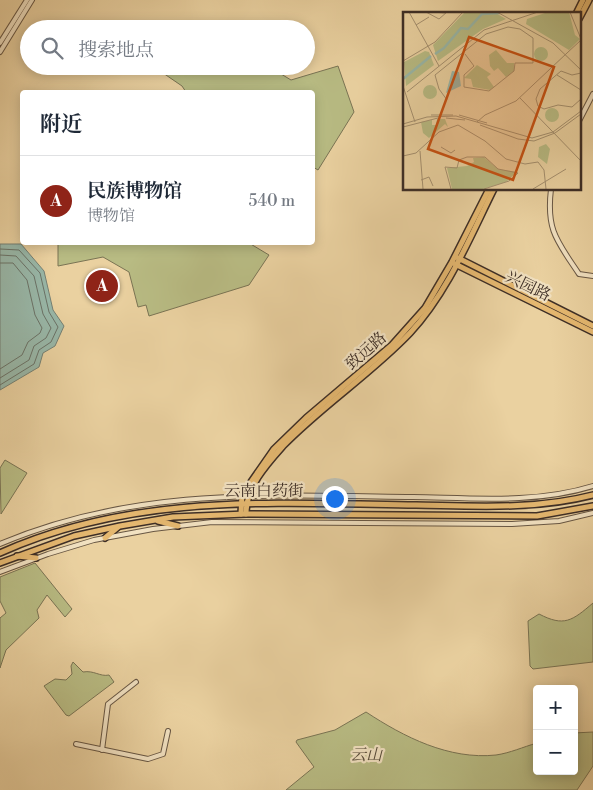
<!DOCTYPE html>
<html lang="zh">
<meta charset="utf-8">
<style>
:root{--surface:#fff;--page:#f2f2f3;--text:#1f2937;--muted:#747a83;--line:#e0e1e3;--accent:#8f2418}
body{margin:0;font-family:"Libre Bodoni","Noto Serif SC",serif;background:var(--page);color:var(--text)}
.controls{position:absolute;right:15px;bottom:15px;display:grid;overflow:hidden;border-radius:5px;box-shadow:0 2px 12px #0003}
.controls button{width:45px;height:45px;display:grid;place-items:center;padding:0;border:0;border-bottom:1px solid var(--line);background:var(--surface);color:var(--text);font:25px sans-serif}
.you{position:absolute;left:334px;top:498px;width:18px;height:18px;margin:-12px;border:4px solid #fff;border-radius:50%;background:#1a73e8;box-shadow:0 0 0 8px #1a73e833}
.badge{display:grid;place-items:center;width:32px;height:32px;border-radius:50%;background:var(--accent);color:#fff;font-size:16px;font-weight:700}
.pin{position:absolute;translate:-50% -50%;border:2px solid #fff;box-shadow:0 1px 5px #0006}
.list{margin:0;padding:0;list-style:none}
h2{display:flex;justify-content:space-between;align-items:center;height:65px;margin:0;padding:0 20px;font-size:21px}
h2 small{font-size:16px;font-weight:400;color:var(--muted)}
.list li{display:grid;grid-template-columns:32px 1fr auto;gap:15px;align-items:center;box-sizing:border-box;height:90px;padding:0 20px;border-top:1px solid var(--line)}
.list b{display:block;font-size:19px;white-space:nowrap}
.list p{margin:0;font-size:16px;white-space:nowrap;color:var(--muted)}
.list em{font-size:16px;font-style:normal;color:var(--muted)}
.icon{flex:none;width:28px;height:28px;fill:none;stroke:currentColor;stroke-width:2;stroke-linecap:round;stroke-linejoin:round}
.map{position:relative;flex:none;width:593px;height:790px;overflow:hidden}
.search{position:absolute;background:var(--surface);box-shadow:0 2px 12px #0003;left:20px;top:20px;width:295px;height:55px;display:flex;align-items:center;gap:12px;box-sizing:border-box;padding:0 18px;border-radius:28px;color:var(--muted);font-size:19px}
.panel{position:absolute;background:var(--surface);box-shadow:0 2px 12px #0003;left:20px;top:90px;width:295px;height:155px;border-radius:5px}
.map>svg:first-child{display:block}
.green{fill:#b8bb83;stroke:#7a7454}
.water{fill:#98b7a8;stroke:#748074}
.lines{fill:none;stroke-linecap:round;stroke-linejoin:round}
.shore{stroke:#6a7267;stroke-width:1}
.minor-casing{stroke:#685744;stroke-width:6}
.major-casing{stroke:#3d2e26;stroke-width:8}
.minor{stroke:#f1e1c1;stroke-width:4}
.major{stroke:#e5b870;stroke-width:5}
.labels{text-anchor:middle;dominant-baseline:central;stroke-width:4.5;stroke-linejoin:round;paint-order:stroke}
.street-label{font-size:16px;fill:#3d2e26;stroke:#f1e1c1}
.park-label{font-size:16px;font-style:italic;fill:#564a39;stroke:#f1e1c1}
.inset-river{fill:none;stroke:#98b7a8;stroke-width:2.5}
.inset-road{fill:none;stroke:#a5906f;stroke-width:1}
.view{fill:#c65011;fill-opacity:0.15;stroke:#c65011;stroke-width:2.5}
.inset-edge{fill:none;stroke:#3d2e26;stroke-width:2.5}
</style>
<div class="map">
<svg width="593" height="790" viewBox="0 0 593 790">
<rect width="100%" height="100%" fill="#ead1a0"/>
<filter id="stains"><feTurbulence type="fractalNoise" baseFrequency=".004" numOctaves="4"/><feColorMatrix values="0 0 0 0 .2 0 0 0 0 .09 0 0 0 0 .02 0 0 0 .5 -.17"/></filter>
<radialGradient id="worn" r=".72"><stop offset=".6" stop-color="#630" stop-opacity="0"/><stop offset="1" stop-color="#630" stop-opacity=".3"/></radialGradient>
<g class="green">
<path d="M 167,66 L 268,66 L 291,80 L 338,66 L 354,112 L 318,170 L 313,167 L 312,92 L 186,92 L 182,86 L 163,73 Z"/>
<path d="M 249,243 L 269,255 L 249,285 L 149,316 L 146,305 L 138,307 L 129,272 L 103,257 L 58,266 L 58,243 Z"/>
<path d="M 5,460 L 27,473 L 1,514 L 0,468 Z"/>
<path d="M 35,563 L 72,609 L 65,617 L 47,595 L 37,610 L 39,618 L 6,650 L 0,668 L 0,618 L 6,613 L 0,601 L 0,577 Z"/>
<path d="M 593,603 L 593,662 L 533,669 L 530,666 L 528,621 L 539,614 C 564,627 572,621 593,603 Z"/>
<path d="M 73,662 L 83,672 C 94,670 100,677 109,675 L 114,682 L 69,716 L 66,715 L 44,686 L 55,679 L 66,680 L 72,674 L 71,666 Z"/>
<path d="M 366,712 C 404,737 449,760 496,755 C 510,753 523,747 537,743 L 537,771 L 574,771 L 574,733 L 593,732 L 593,766 L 577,790 L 286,790 L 314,767 L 296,742 L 297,740 L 335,730 Z"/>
</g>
<path class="water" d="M 0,244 L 21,244 L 44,271 L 53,310 L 64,326 L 55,346 L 43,353 L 39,367 L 0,390 Z"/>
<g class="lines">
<g class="shore">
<path d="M 0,249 L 19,250 L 40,273 L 49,312 L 58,327 L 51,342 L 39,350 L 34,364 L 0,385"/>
<path d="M 0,255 L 16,256 L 34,276 L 43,314 L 51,328 L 46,338 L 34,346 L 29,360 L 0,378"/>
<path d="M 0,263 L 13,263 L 27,280 L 35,315 L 42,328 L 40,333 L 28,342 L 22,355 L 0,369"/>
</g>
<defs>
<g id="minor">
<path d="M 0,43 L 27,0"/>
<path d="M 0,52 L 32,0"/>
<path d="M 579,121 L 593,94"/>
<path d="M 551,189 C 546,230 557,241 579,274 L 593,276"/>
<path d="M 0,544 C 134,487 271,495 413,497 C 473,498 535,504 593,486"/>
<path d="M 0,572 L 48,554 L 94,540 L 153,529 L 212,522 L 512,524 L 559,521 L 593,513"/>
<path d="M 76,744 L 148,759 L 163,754 L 168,731"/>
<path d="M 102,750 L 108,704 L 136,682"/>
</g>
<g id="major">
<path d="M 576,14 L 583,0"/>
<path d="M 579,19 L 589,0"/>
<path d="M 458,258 L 593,326"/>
<path d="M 455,264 L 593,332"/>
<path d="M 241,514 L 242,495 L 274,449 L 306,418 L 392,345 L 425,308 L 452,262 L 489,189"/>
<path d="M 246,514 C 246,487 266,465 283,446 C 323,405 371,374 410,333 C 448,292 470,237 494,189"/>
<path d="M 158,521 L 178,526"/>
<path d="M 105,538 L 118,527"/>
<path d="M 0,553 C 132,493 276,503 416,505 C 476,506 535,510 593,495"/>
<path d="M 17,556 L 36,558"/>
<path d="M 0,563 L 74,536 L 120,526 L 173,517 L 246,514 L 537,516 L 593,506"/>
</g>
</defs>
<use href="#minor" class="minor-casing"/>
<use href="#major" class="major-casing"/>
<use href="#minor" class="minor"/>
<use href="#major" class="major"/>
</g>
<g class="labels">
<g class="street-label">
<text transform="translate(528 286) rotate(26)">兴园路</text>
<text transform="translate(366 351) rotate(-41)">致远路</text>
<text x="264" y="491">云南白药街</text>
</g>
<g class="park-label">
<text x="366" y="755">云山</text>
</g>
</g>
<g transform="translate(403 12)">
<rect width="178" height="178" fill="#ead1a0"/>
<path d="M 62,0 L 91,0 L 103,7 L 80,17 L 35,49 L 30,33 ZM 145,0 L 166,0 L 172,23 L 177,27 L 166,38 L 123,12 L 124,7 ZM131 42a7 7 0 1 1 14 0a7 7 0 1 1-14 0ZM 93,38 L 104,51 L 111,51 L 111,59 L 103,65 L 95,56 L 91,59 L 87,54 L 86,43 ZM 22,39 L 26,40 L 31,53 L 3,74 L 1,50 ZM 74,53 L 88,62 L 84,65 L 91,75 L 87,78 L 70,75 L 68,67 L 61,66 ZM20 80a7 7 0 1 1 14 0a7 7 0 1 1-14 0ZM142 103a7 7 0 1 1 14 0a7 7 0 1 1-14 0ZM 34,107 L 42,107 L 45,115 L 42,112 L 26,126 L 20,121 L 18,110 L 29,108 L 29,113 L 33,113 ZM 143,132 L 147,137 L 144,152 L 135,145 L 136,135 ZM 81,145 L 95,157 L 114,160 L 103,170 L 80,177 L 49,177 L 44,156 L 64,154 L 71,150 L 70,146 Z" fill="#b8bb83"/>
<path d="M 49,59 L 56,60 L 58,74 L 43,81 Z" fill="#98b7a8"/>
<path class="inset-river" d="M 32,42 L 41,36 L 58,16 L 65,17 L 79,2 L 97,1M 0,67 L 28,44"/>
<path class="inset-road" d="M 6,0 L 36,54M 23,0 L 36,7 L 44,0M 28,0 L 43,1M 94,0 L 150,31 L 178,58M 167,0 L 178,27M 13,13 L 26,5M 164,41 L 178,28M 0,49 L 32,30 L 60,0M 178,61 L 169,63 L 158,59 L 137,77 L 133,87 L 135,94 L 141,97 L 155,93 L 169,95 L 178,87M 154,63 L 178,78M 0,74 L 12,110M 4,80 L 81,18 L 135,0M 117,86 L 178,149M 44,88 L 36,77 L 32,63 L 83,22 L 105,15 L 117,17 L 130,26 L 130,51 L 112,51 L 111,59 L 86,79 L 61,75 L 61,63 L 71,54 L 62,42M 28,103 L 50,103M 56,103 L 84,111M 43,106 L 62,108M 74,110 L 82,103 L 113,89 L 164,41M 0,112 L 24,105 L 53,104 L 129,126 L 150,120 L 178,99M 77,113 L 115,127 L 131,129 L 152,121 L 178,102M 0,115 L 35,106M 38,135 L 48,141 L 52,138M 17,139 L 20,177M 0,144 L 13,141 L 36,120 L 55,113 L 82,129 L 103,147 L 122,152 L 135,150 L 141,158 L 143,177M 18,168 L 26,165 L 30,174M 48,177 L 42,155 L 54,156 L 56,148 L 64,145 L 82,145 L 95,157 L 115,161 L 106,169 L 81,177M 130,177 L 163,157"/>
<path class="view" d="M 66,25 L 151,55 L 110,168 L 25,137 Z"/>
<rect width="178" height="178" class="inset-edge"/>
</g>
<rect width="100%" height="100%" filter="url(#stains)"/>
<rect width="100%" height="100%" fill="url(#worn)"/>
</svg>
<div class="controls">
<button>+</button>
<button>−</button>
</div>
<div class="you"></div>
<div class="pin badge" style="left:102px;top:286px">A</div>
<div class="search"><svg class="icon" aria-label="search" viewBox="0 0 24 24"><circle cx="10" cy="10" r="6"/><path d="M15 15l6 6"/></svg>搜索地点</div>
<section class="panel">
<h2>附近<small></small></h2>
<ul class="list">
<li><span class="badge">A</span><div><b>民族博物馆</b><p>博物馆</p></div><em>540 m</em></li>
</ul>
</section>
</div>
